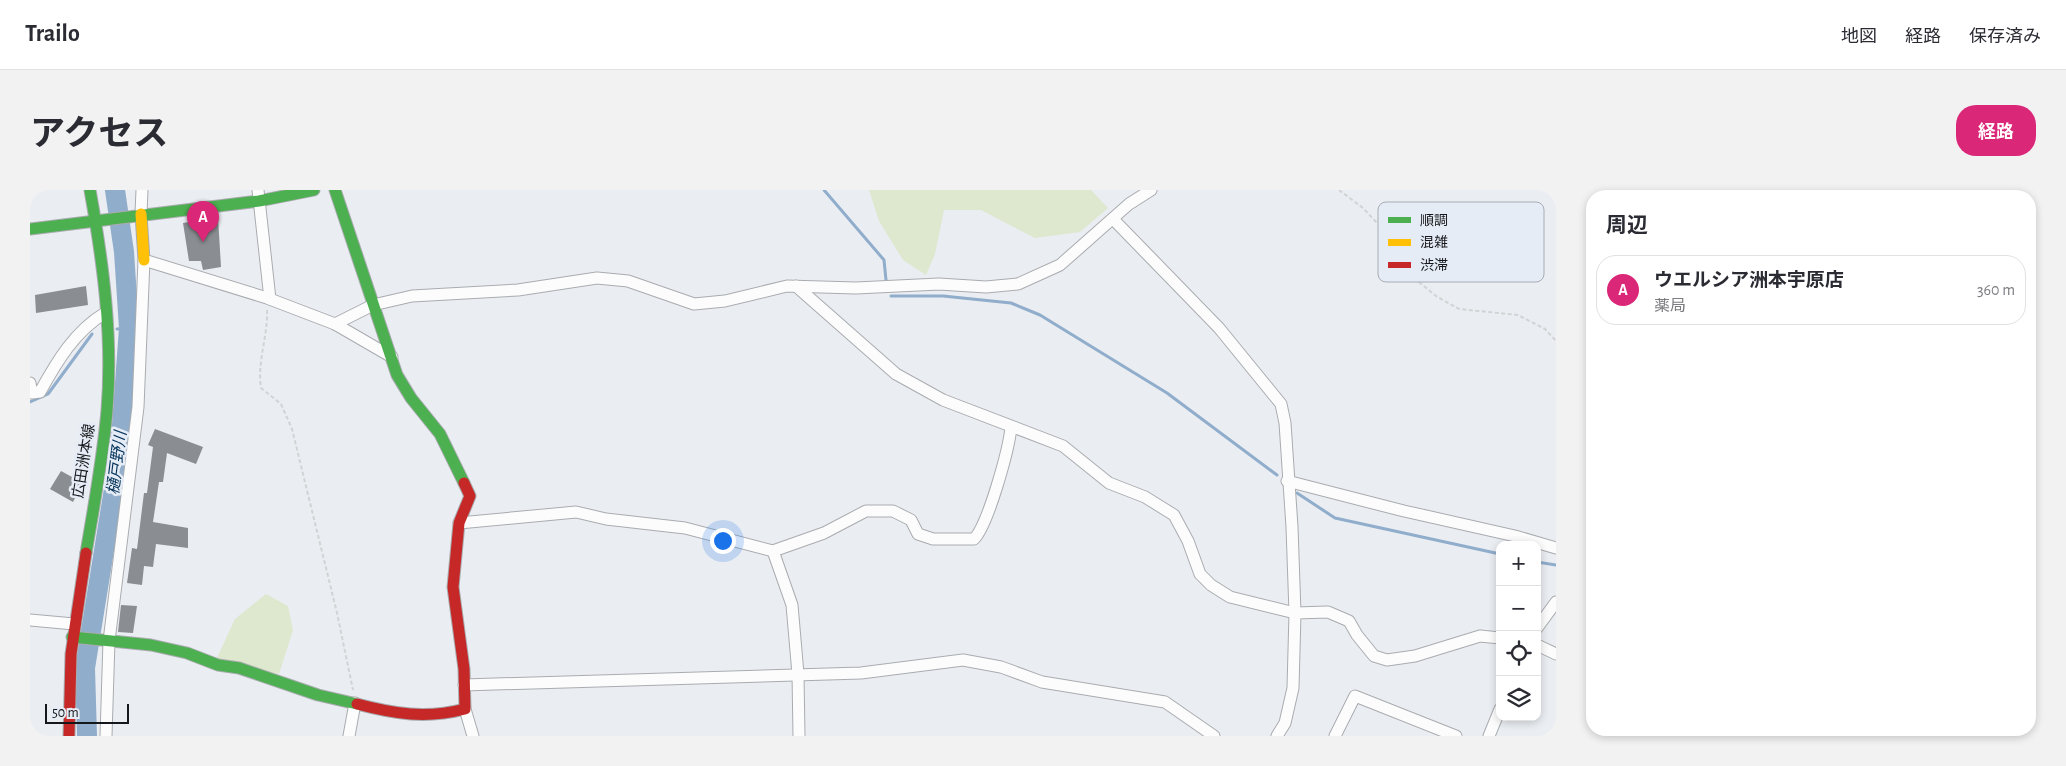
<!DOCTYPE html>
<html lang="ja">
<meta charset="utf-8">
<style>
:root{--surface:#fff;--page:#f2f2f3;--text:#2b2b33;--muted:#7c7c81;--line:#e1e1e2;--accent:#db2777}
body{margin:0;font-family:"Alegreya Sans","Noto Sans JP",sans-serif;background:var(--page);color:var(--text)}
.controls{position:absolute;right:15px;bottom:15px;display:grid;overflow:hidden;border-radius:10px;box-shadow:0 2px 8px #0003}
.controls button{width:45px;height:45px;display:grid;place-items:center;padding:0;border:0;border-bottom:1px solid var(--line);background:var(--surface);color:var(--text);font:25px sans-serif}
.scale{position:absolute;left:15px;bottom:12px;width:84px;box-sizing:border-box;padding-left:5px;border:2px solid #15171a;border-top:0;font-size:14px;line-height:18px;white-space:nowrap;color:#15171a;-webkit-text-stroke:4px #e6ecf6;paint-order:stroke}
.you{position:absolute;left:692px;top:350px;width:18px;height:18px;margin:-12px;border:4px solid #fff;border-radius:50%;background:#1a73e8;box-shadow:0 0 0 8px #1a73e833}
.badge{display:grid;place-items:center;width:32px;height:32px;border-radius:50%;background:var(--accent);color:#fff;font-size:16px;font-weight:700}
.pin{position:absolute;translate:-50% -41px;filter:drop-shadow(0 1px 2px #0008)}
.pin::after{content:'';position:absolute;top:26px;width:18px;height:15px;background:inherit;clip-path:polygon(0 0,100% 0,50% 100%)}
.list{margin:0;padding:0;list-style:none}
h2{display:flex;justify-content:space-between;align-items:center;height:65px;margin:0;padding:0 20px;font-size:21px}
h2 small{font-size:16px;font-weight:400;color:var(--muted)}
.list li{display:grid;grid-template-columns:32px 1fr auto;gap:15px;align-items:center;box-sizing:border-box;height:70px;margin:0 10px 10px;padding:0 10px;border:1px solid var(--line);border-radius:20px}
.list b{display:block;font-size:19px;white-space:nowrap}
.list p{margin:0;font-size:16px;white-space:nowrap;color:var(--muted)}
.list em{font-size:16px;font-style:normal;color:var(--muted)}
.icon{flex:none;width:28px;height:28px;fill:none;stroke:currentColor;stroke-width:2;stroke-linecap:round;stroke-linejoin:round}
.map{position:relative;flex:none;width:1526px;height:546px;overflow:hidden;border-radius:20px}
header{display:flex;align-items:center;gap:30px;box-sizing:border-box;height:70px;padding:0 25px;background:var(--surface);border-bottom:1px solid var(--line)}
header strong{font-size:24px}
nav{display:flex;gap:28px;margin-inline-start:auto;font-size:18px}
.intro{display:flex;align-items:center;justify-content:space-between;box-sizing:border-box;height:120px;padding:0 30px}
h1{margin:0;font-size:35px}
.button{padding:12px 22px;border-radius:20px;background:var(--accent);color:#fff;font-size:18px;font-weight:700}
main{display:flex;gap:30px;padding:0 30px}
aside{flex:1;background:var(--surface);border-radius:20px;box-shadow:0 2px 8px #0003}
.map>svg:first-child{display:block}
.green{fill:#dde8ce}
.lines{fill:none;stroke-linecap:round;stroke-linejoin:round}
.stream{stroke:#90adcb;stroke-width:3}
.river{stroke:#90adcb;stroke-width:20}
.building{fill:#8a8d91}
.street-casing{stroke:#a9acaf;stroke-width:13}
.fast-casing{stroke:#a9acaf;stroke-width:13}
.slow-casing{stroke:#a9acaf;stroke-width:13}
.jam-casing{stroke:#a9acaf;stroke-width:13}
.path{stroke:#d1d3d4;stroke-width:2;stroke-dasharray:4 2.5;stroke-linecap:butt}
.street{stroke:#fcfcfd;stroke-width:11}
.fast{stroke:#4caf50;stroke-width:11}
.slow{stroke:#ffc107;stroke-width:11}
.jam{stroke:#c62828;stroke-width:11}
.labels{text-anchor:middle;dominant-baseline:central;stroke-width:5;stroke-linejoin:round;paint-order:stroke}
.street-label{font-size:15px;fill:#15171a;stroke:#e6ecf6}
.water-label{font-size:16px;font-style:italic;fill:#033259;stroke:#e6ecf6}
.key{fill:#e6ecf6;stroke:#a7acb4;stroke-width:1}
.key-label{font-size:14px;fill:#15171a}
</style>
<header>
<strong>Trailo</strong>
<nav><a>地図</a><a>経路</a><a>保存済み</a></nav>
</header>
<div class="intro"><h1>アクセス</h1><a class="button">経路</a></div>
<main>
<div class="map">
<svg width="1526" height="546" viewBox="0 0 1526 546">
<rect width="100%" height="100%" fill="#eaedf2"/>
<g class="green">
<path d="M 839,0 L 1061,0 L 1078,18 L 1050,42 L 1005,48 L 951,20 L 914,20 L 905,64 L 896,85 L 873,70 L 849,31 Z"/>
<path d="M 236,404 L 258,416 L 263,440 L 249,484 L 186,470 L 205,429 Z"/>
</g>
<g class="lines">
<g class="stream">
<path d="M 794,0 L 854,70 L 856,90"/>
<path d="M 861,106 L 913,106 L 981,113 L 1010,125 L 1137,203 L 1247,285"/>
<path d="M 87,139 L 99,138"/>
<path d="M 0,212 L 18,204 L 62,144"/>
<path d="M 1267,303 L 1305,328 L 1470,364"/>
<path d="M 1507,372 L 1526,375"/>
</g>
<path class="river" d="M 57,546 L 55,478 L 90,262 L 99,138 L 94,62 L 85,0"/>
</g>
<g class="building">
<path d="M 188,27 L 191,77 L 173,80 L 171,71 L 159,71 L 153,33 Z"/>
<path d="M 56,96 L 58,115 L 6,123 L 5,105 Z"/>
<path d="M 125,239 L 173,257 L 166,274 L 137,263 L 133,292 L 129,292 L 123,332 L 158,338 L 158,358 L 126,354 L 123,377 L 114,376 L 112,395 L 97,393 L 102,358 L 107,359 L 114,303 L 117,303 L 123,257 L 118,255 Z"/>
<path d="M 31,281 L 53,293 L 43,312 L 20,299 Z"/>
<path d="M 91,415 L 107,416 L 103,443 L 88,442 Z"/>
</g>
<g class="lines">
<defs>
<g id="street">
<path d="M 228,0 L 240,109"/>
<path d="M 111,24 L 112,0"/>
<path d="M 1083,29 L 1189,138 L 1251,214 L 1255,233 L 1262,337 L 1265,423 L 1263,498 L 1255,533 L 1247,546"/>
<path d="M 766,96 L 866,184 L 913,210 L 1033,256 L 1079,293 L 1115,307 L 1144,325 L 1158,351 L 1170,384 L 1181,395 L 1200,407 L 1265,423 L 1298,422 L 1319,431 L 1327,445 L 1344,466 L 1357,470 L 1385,466 L 1450,446 L 1470,448"/>
<path d="M 305,134 L 343,115 L 382,106 L 488,100 L 567,88 L 598,91 L 664,114 L 695,111 L 757,96 L 826,98 L 909,94 L 956,97 L 988,94 L 1030,75 L 1099,14 L 1121,0"/>
<path d="M 0,193 L 2,203 L 10,202 C 27,171 45,141 75,123"/>
<path d="M 1257,291 L 1374,321 L 1485,346 L 1526,358"/>
<path d="M 429,333 L 546,322 L 576,329 L 655,338 L 743,361 L 794,343 L 836,321 L 863,321 L 881,330 L 888,344 L 903,349 L 944,349 C 958,335 979,259 981,237"/>
<path d="M 743,361 L 762,415 L 768,484 L 769,546"/>
<path d="M 0,430 L 44,434"/>
<path d="M 1507,438 L 1526,412"/>
<path d="M 1507,455 L 1526,464"/>
<path d="M 434,495 L 831,483 L 933,470 L 971,477 L 1012,492 L 1135,512 L 1184,546"/>
<path d="M 435,519 L 443,546"/>
<path d="M 76,546 L 79,451 L 108,217 L 114,70 L 237,108 L 305,134 L 362,167"/>
<path d="M 319,546 L 325,513"/>
<path d="M 1305,546 L 1325,506 L 1426,546"/>
<path d="M 1459,546 L 1470,519"/>
</g>
<g id="fast">
<path d="M 305,0 L 367,185 L 381,208 L 410,244 L 434,293"/>
<path d="M 0,39 L 229,11 L 284,0"/>
<path d="M 56,363 C 64,315 73,268 77,220 C 83,147 73,72 60,0"/>
<path d="M 42,447 L 121,455 L 157,463 L 188,475 L 209,478 L 288,505 L 327,514"/>
</g>
<path id="slow" d="M 111,24 L 114,70"/>
<g id="jam">
<path d="M 327,514 C 365,524 396,529 435,519 L 434,479 L 423,397 L 429,333 L 440,306 L 434,293"/>
<path d="M 39,546 L 41,464 L 56,363"/>
</g>
</defs>
<use href="#street" class="street-casing"/>
<use href="#fast" class="fast-casing"/>
<use href="#slow" class="slow-casing"/>
<use href="#jam" class="jam-casing"/>
<g class="path">
<path d="M 1309,0 L 1333,18 L 1363,50 L 1384,88 L 1406,106 L 1429,119 L 1488,125 L 1515,139 L 1526,151"/>
<path d="M 1525,0 L 1526,1"/>
<path d="M 237,120 C 238,147 227,171 231,198 L 251,214 L 262,239 L 307,423 L 323,500"/>
</g>
<use href="#street" class="street"/>
<use href="#fast" class="fast"/>
<use href="#slow" class="slow"/>
<use href="#jam" class="jam"/>
</g>
<g class="labels">
<g class="street-label">
<text transform="translate(54 271) rotate(-81)">広田洲本線</text>
</g>
<g class="water-label">
<text transform="translate(87 273) rotate(-83)">樋戸野川</text>
</g>
</g>
<rect x="1348" y="12" width="166" height="80" rx="8" class="key"/>
<rect x="1358" y="27" width="23" height="6" fill="#4caf50"/>
<rect x="1358" y="49" width="23" height="7" fill="#ffc107"/>
<rect x="1358" y="72" width="23" height="6" fill="#c62828"/>
<g class="key-label">
<text x="1390" y="35">順調</text>
<text x="1390" y="57">混雑</text>
<text x="1390" y="80">渋滞</text>
</g>
</svg>
<div class="controls">
<button>+</button>
<button>−</button>
<button><svg class="icon" aria-label="locate" viewBox="0 0 24 24"><circle cx="12" cy="12" r="6"/><path d="M12 2v4M12 18v4M2 12h4M18 12h4"/></svg></button>
<button><svg class="icon" aria-label="layers" viewBox="0 0 24 24"><path d="M12 4l9 5-9 5-9-5zM3 14l9 5 9-5"/></svg></button>
</div>
<div class="scale">50 m</div>
<div class="you"></div>
<div class="pin badge" style="left:173px;top:52px">A</div>
</div>
<aside>
<h2>周辺<small></small></h2>
<ul class="list">
<li><span class="badge">A</span><div><b>ウエルシア洲本宇原店</b><p>薬局</p></div><em>360 m</em></li>
</ul>
</aside>
</main>
